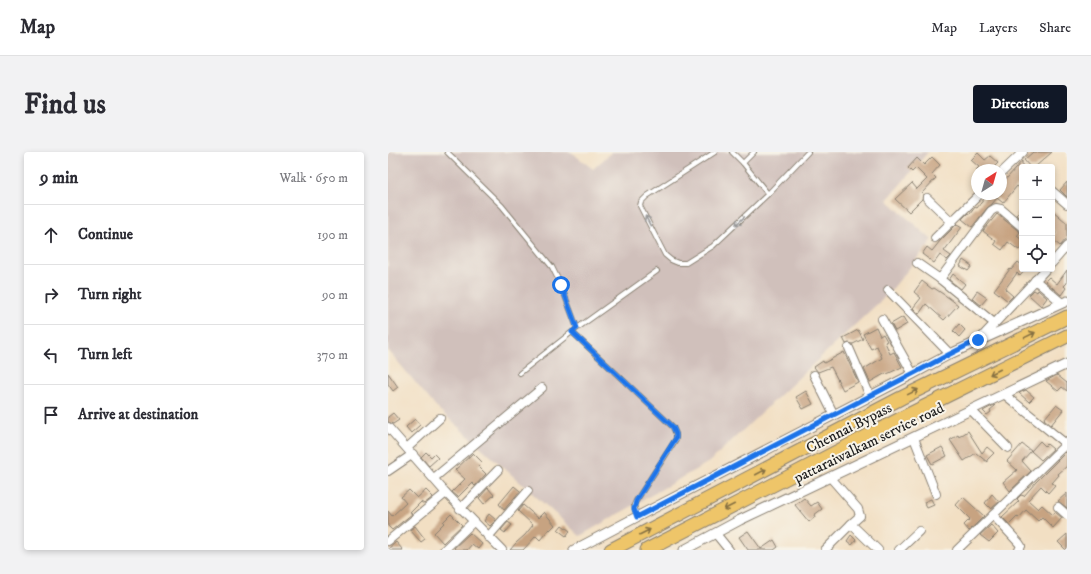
<!DOCTYPE html>
<meta charset="utf-8">
<style>
:root{--surface:#fff;--page:#f2f2f3;--text:#2b2b33;--muted:#7c7c81;--line:#e1e1e2;--accent:#111827}
body{margin:0;font-family:"IM FELL DW Pica",serif;background:var(--page);color:var(--text)}
.controls{position:absolute;right:12px;top:12px;display:grid;overflow:hidden;border-radius:4px;box-shadow:0 2px 6px #0003}
.controls button{width:36px;height:36px;display:grid;place-items:center;padding:0;border:0;border-bottom:1px solid var(--line);background:var(--surface);color:var(--text);font:20px sans-serif}
.compass{position:absolute;left:583px;top:12px;width:36px;height:36px;border-radius:50%;background:var(--surface);box-shadow:0 2px 6px #0003;rotate:37deg}
.stop{position:absolute;width:12px;height:12px;margin:-9px;border:3px solid #1a73e8;border-radius:50%;background:#fff}
.stop.end{background:#1a73e8;border-color:#fff;box-shadow:0 1px 4px #0008}
.list{margin:0;padding:0;list-style:none}
h2{display:flex;justify-content:space-between;align-items:center;height:52px;margin:0;padding:0 16px;font-size:17px}
h2 small{font-size:13px;font-weight:400;color:var(--muted)}
.list li{display:grid;grid-template-columns:26px 1fr auto;gap:12px;align-items:center;box-sizing:border-box;height:60px;padding:0 16px;border-top:1px solid var(--line)}
.list b{display:block;font-size:15px;white-space:nowrap}
.list em{font-size:13px;font-style:normal;color:var(--muted)}
.icon{flex:none;width:22px;height:22px;fill:none;stroke:currentColor;stroke-width:2;stroke-linecap:round;stroke-linejoin:round}
.map{position:relative;flex:none;width:679px;height:398px;overflow:hidden;border-radius:4px}
header{display:flex;align-items:center;gap:24px;box-sizing:border-box;height:56px;padding:0 20px;background:var(--surface);border-bottom:1px solid var(--line)}
header strong{font-size:19px}
nav{display:flex;gap:22px;margin-inline-start:auto;font-size:14px}
.intro{display:flex;align-items:center;justify-content:space-between;box-sizing:border-box;height:96px;padding:0 24px}
h1{margin:0;font-size:28px}
.button{padding:10px 18px;border-radius:4px;background:var(--accent);color:#fff;font-size:14px;font-weight:700}
main{display:flex;gap:24px;padding:0 24px}
aside{flex:1;background:var(--surface);border-radius:4px;box-shadow:0 2px 6px #0003}
.map>svg:first-child{display:block}
.industrial{fill:#d0c0bb}
.building{fill:#c7a381}
.lines{fill:none;stroke-linecap:round;stroke-linejoin:round}
.service-casing{stroke:#877e70;stroke-width:6}
.minor-casing{stroke:#877e70;stroke-width:10}
.tertiary-casing{stroke:#877e70;stroke-width:11}
.trunk-casing{stroke:#877e70;stroke-width:15}
.service{stroke:#fff;stroke-width:4}
.minor{stroke:#fff;stroke-width:8}
.tertiary{stroke:#fff;stroke-width:9}
.trunk{stroke:#eec569;stroke-width:13}
.oneway{stroke:#999}
.oneway2{stroke:#857042}
.route{stroke:#1a73e8;stroke-width:5}
.labels{text-anchor:middle;dominant-baseline:central;stroke-width:4;stroke-linejoin:round;paint-order:stroke}
.street-label{font-size:15px;fill:#1c1c1c;stroke:#f7f3e8}
</style>
<header>
<strong>Map</strong>
<nav><a>Map</a><a>Layers</a><a>Share</a></nav>
</header>
<div class="intro"><h1>Find us</h1><a class="button">Directions</a></div>
<main>
<aside>
<h2>9 min<small>Walk · 650 m</small></h2>
<ul class="list">
<li><svg class="icon" aria-label="ahead" viewBox="0 0 24 24"><path d="M12 20V5M6 11l6-6 6 6"/></svg><div><b>Continue</b></div><em>190 m</em></li>
<li><svg class="icon" aria-label="right" viewBox="0 0 24 24"><path d="M7 20v-9h11M14 6l5 5-5 5"/></svg><div><b>Turn right</b></div><em>90 m</em></li>
<li><svg class="icon" aria-label="left" viewBox="0 0 24 24"><path d="M17 20v-9H6M10 6l-5 5 5 5"/></svg><div><b>Turn left</b></div><em>370 m</em></li>
<li><svg class="icon" aria-label="arrive" viewBox="0 0 24 24"><path d="M6 21V4h12l-3 4 3 4H6"/></svg><div><b>Arrive at destination</b></div></li>
</ul>
</aside>
<div class="map">
<svg width="679" height="398" viewBox="0 0 679 398">
<rect width="100%" height="100%" fill="#f7f3e8"/>
<filter id="ink" filterUnits="userSpaceOnUse"><feTurbulence type="fractalNoise" baseFrequency=".025" numOctaves="2"/><feDisplacementMap in="SourceGraphic" scale="8" xChannelSelector="R" yChannelSelector="G"/><feConvolveMatrix kernelMatrix="1 2 1 2 8 2 1 2 1" color-interpolation-filters="sRGB"/></filter>
<filter id="wash" filterUnits="userSpaceOnUse"><feTurbulence type="fractalNoise" baseFrequency=".012" numOctaves="4" result="noise"/><feDisplacementMap in="SourceGraphic" scale="16" xChannelSelector="R" yChannelSelector="G"/><feGaussianBlur stdDeviation="0.9" result="paint"/><feColorMatrix in="noise" values="0 0 0 0 0 0 0 0 0 0 0 0 0 0 0 0 0 1.4 0 .05"/><feComposite in="paint" operator="in"/></filter>
<g filter="url(#wash)">
<rect width="100%" height="100%" fill="#f2dfc3"/>
<path class="industrial" d="M 0,0 L 183,0 L 205,17 L 224,0 L 540,0 L 499,48 L 544,88 L 501,141 L 321,310 L 192,384 L 48,255 L 0,198 Z"/>
<g id="blocks">
<g class="building">
<path d="M 645,0 L 664,0 L 647,15 L 642,15 L 636,8 Z"/>
<path d="M 590,1 L 597,8 L 602,4 L 610,11 L 603,18 L 588,18 L 591,15 L 583,8 Z"/>
<path d="M 544,5 L 552,13 L 544,22 L 548,26 L 534,41 L 535,42 L 534,47 L 521,60 L 507,47 L 524,31 L 529,37 L 539,27 L 528,16 L 524,20 L 520,16 L 529,6 L 536,13 Z"/>
<path d="M 634,9 L 634,38 L 629,34 L 615,51 L 609,46 L 604,52 L 599,56 L 584,75 L 574,67 L 580,61 L 582,62 L 587,55 L 589,56 L 600,42 L 613,42 L 613,33 Z"/>
<path d="M 679,30 L 679,45 L 672,38 Z"/>
<path d="M 634,57 L 634,68 L 628,63 Z"/>
<path d="M 664,58 L 679,71 L 679,86 L 672,94 L 664,87 L 664,85 L 668,81 L 664,77 Z"/>
<path d="M 609,62 L 632,80 L 629,84 L 634,88 L 634,94 L 631,98 L 620,90 L 614,98 L 606,92 L 608,89 L 595,79 Z"/>
<path d="M 569,72 L 574,75 L 556,99 L 563,104 L 559,108 L 552,103 L 546,111 L 534,102 L 539,95 L 544,99 L 552,89 Z"/>
<path d="M 575,108 L 584,114 L 580,119 L 572,114 Z"/>
<path d="M 630,110 L 634,113 L 634,117 L 638,117 L 632,124 L 629,121 L 617,137 L 625,144 L 620,149 L 606,138 L 622,117 L 623,118 Z"/>
<path d="M 679,118 L 679,131 L 676,134 L 678,136 L 673,143 L 657,129 L 661,125 L 669,132 Z"/>
<path d="M 565,122 L 577,132 L 573,137 L 561,128 Z"/>
<path d="M 534,129 L 544,137 L 546,136 L 561,146 L 570,153 L 556,168 L 538,152 L 531,162 L 525,156 L 533,146 L 526,140 Z"/>
<path d="M 646,138 L 649,140 L 650,138 L 659,146 L 653,154 L 641,143 Z"/>
<path d="M 589,139 L 599,146 L 593,153 L 584,146 Z"/>
<path d="M 515,165 L 519,172 L 507,179 L 503,172 Z"/>
<path d="M 571,172 L 577,178 L 571,185 L 565,179 Z"/>
<path d="M 488,175 L 492,184 L 495,182 L 499,189 L 497,190 L 502,202 L 506,200 L 514,215 L 499,222 L 498,221 L 482,230 L 476,217 L 494,206 L 489,194 L 483,197 L 475,182 Z"/>
<path d="M 470,178 L 475,187 L 465,192 L 461,191 L 458,192 L 455,186 Z"/>
<path d="M 456,200 L 470,230 L 455,238 L 443,215 L 430,220 L 426,215 L 435,209 L 436,211 Z"/>
<path d="M 0,221 L 10,235 L 5,239 L 0,232 Z"/>
<path d="M 669,223 L 679,231 L 679,239 L 674,235 L 670,239 L 658,229 Z"/>
<path d="M 638,238 L 646,245 L 641,250 L 631,241 Z"/>
<path d="M 418,239 L 425,252 L 415,257 L 408,245 Z"/>
<path d="M 606,253 L 607,254 L 602,258 L 603,260 L 599,263 L 595,259 Z"/>
<path d="M 668,253 L 675,258 L 663,273 L 656,267 Z"/>
<path d="M 5,261 L 11,268 L 5,272 L 0,270 L 0,265 Z"/>
<path d="M 27,267 L 32,273 L 23,281 L 18,275 Z"/>
<path d="M 580,279 L 594,301 L 599,295 L 606,301 L 599,308 L 599,310 L 588,301 L 576,309 L 562,288 L 570,283 L 571,285 Z"/>
<path d="M 652,289 L 657,294 L 659,292 L 665,297 L 653,308 L 643,299 Z"/>
<path d="M 634,292 L 643,299 L 634,309 L 643,319 L 622,339 L 615,330 L 629,318 L 619,309 Z"/>
<path d="M 554,295 L 559,304 L 544,312 L 539,303 Z"/>
<path d="M 679,299 L 679,314 L 670,322 L 671,323 L 664,331 L 667,333 L 660,341 L 653,334 L 640,348 L 650,357 L 654,353 L 665,363 L 667,360 L 674,366 L 665,376 L 654,365 L 650,369 L 638,358 L 631,366 L 629,364 L 621,372 L 614,365 L 631,349 L 629,347 L 633,343 L 636,344 L 648,330 Z"/>
<path d="M 38,300 L 43,305 L 46,302 L 50,306 L 41,314 L 33,305 Z"/>
<path d="M 85,301 L 94,310 L 90,314 L 98,322 L 87,334 L 84,331 L 70,345 L 64,340 L 77,327 L 67,318 Z"/>
<path d="M 126,334 L 132,339 L 116,358 L 111,352 Z"/>
<path d="M 100,336 L 106,343 L 96,352 L 91,346 Z"/>
<path d="M 21,338 L 29,346 L 38,338 L 45,345 L 36,352 L 33,350 L 22,361 L 24,362 L 4,378 L 0,374 L 0,359 L 4,364 L 18,351 L 13,345 Z"/>
<path d="M 679,341 L 679,356 L 670,349 Z"/>
<path d="M 604,342 L 611,350 L 603,357 L 597,351 Z"/>
<path d="M 575,345 L 596,364 L 581,379 L 576,373 L 582,367 L 568,353 Z"/>
<path d="M 416,346 L 423,354 L 429,350 L 434,357 L 426,363 L 427,365 L 421,370 L 407,353 Z"/>
<path d="M 543,347 L 546,353 L 539,356 L 536,350 Z"/>
<path d="M 135,353 L 150,366 L 156,360 L 167,373 L 162,378 L 161,377 L 152,388 L 148,384 L 135,398 L 122,398 L 128,391 L 137,383 L 145,373 L 130,359 Z"/>
<path d="M 63,362 L 74,373 L 55,391 L 46,381 L 56,371 L 55,370 Z"/>
<path d="M 101,362 L 108,368 L 102,374 L 96,369 Z"/>
<path d="M 120,370 L 124,373 L 117,381 L 113,378 Z"/>
<path d="M 174,373 L 182,379 L 178,384 L 170,378 Z"/>
<path d="M 603,373 L 610,381 L 601,390 L 592,383 Z"/>
<path d="M 27,374 L 37,387 L 33,390 L 22,378 Z"/>
<path d="M 360,379 L 373,397 L 386,388 L 390,395 L 386,398 L 360,398 L 351,385 Z"/>
<path d="M 82,381 L 94,392 L 90,397 L 84,392 L 79,398 L 68,398 L 66,396 Z"/>
<path d="M 679,382 L 679,398 L 678,398 L 670,390 Z"/>
<path d="M 463,383 L 468,388 L 464,393 L 459,389 Z"/>
<path d="M 8,390 L 15,398 L 0,398 L 0,397 Z"/>
</g>
</g>
</g>
<g filter="url(#ink)">
<use href="#blocks" fill-opacity="0" stroke="#877e70" stroke-width="1"/>
<g class="lines">
<defs>
<g id="service">
<path d="M 59,0 L 114,54 L 164,115 L 173,133 L 189,176"/>
<path d="M 327,0 L 259,44 L 253,50 L 252,54 L 277,103 L 283,108 L 290,111 L 298,111 L 325,94 L 380,42 L 420,0"/>
<path d="M 344,0 L 355,11"/>
<path d="M 366,0 L 355,11 L 380,42"/>
<path d="M 188,177 L 269,119"/>
<path d="M 132,221 L 184,180 L 285,275 L 288,282 L 288,287 L 248,349 L 246,353 L 249,364"/>
</g>
<g id="minor">
<path d="M 613,21 L 635,0"/>
<path d="M 664,39 L 679,52"/>
<path d="M 539,46 L 564,70"/>
<path d="M 547,86 L 592,42"/>
<path d="M 529,111 L 552,127"/>
<path d="M 664,111 L 679,94"/>
<path d="M 647,128 L 674,151"/>
<path d="M 500,138 L 562,202"/>
<path d="M 494,167 L 525,222"/>
<path d="M 606,171 L 552,127 L 603,59 L 608,56 L 613,57 L 634,75"/>
<path d="M 591,188 L 658,117"/>
<path d="M 461,196 L 482,244"/>
<path d="M 426,223 L 446,263"/>
<path d="M 583,258 L 620,296"/>
<path d="M 0,275 L 58,341 L 114,398"/>
<path d="M 526,286 L 548,342"/>
<path d="M 19,296 L 52,266"/>
<path d="M 0,319 L 25,302"/>
<path d="M 442,325 L 470,357 L 472,364 L 463,372 L 490,398"/>
<path d="M 46,326 L 154,236"/>
<path d="M 670,355 L 679,363"/>
<path d="M 72,357 L 110,318"/>
<path d="M 605,363 L 631,391 L 633,394 L 631,398"/>
<path d="M 328,382 L 341,398"/>
<path d="M 100,385 L 140,339"/>
<path d="M 0,389 L 58,341"/>
<path d="M 56,398 L 85,370"/>
<path d="M 437,398 L 463,372"/>
<path d="M 511,398 L 531,379"/>
<path d="M 569,398 L 678,292 L 616,242"/>
</g>
<g id="tertiary">
<path d="M 186,398 L 260,359 L 525,222 L 562,202 L 679,149"/>
<path d="M 296,398 L 352,368 L 679,212"/>
</g>
<g id="trunk">
<path d="M 223,398 L 513,246 L 679,165"/>
<path d="M 259,398 L 520,263 L 679,184"/>
</g>
</defs>
<use href="#service" class="service-casing"/>
<use href="#minor" class="minor-casing"/>
<use href="#tertiary" class="tertiary-casing"/>
<use href="#trunk" class="trunk-casing"/>
<use href="#service" class="service"/>
<use href="#minor" class="minor"/>
<use href="#tertiary" class="tertiary"/>
<use href="#trunk" class="trunk"/>
</g>
<defs><path id="oneway-shaft" d="M-6 0H5M1.5-3L5.5 0L1.5 3" fill="none" stroke-width="1.6" stroke-linecap="round" stroke-linejoin="round"/></defs>
<g class="oneway">
<use href="#oneway-shaft" transform="translate(260 69) rotate(-117)"/>
<use href="#oneway-shaft" transform="translate(352 69) rotate(136)"/>
</g>
<g class="oneway2">
<use href="#oneway-shaft" transform="translate(642 183) rotate(-26)"/>
<use href="#oneway-shaft" transform="translate(607 220) rotate(153)"/>
<use href="#oneway-shaft" transform="translate(525 240) rotate(-26)"/>
<use href="#oneway-shaft" transform="translate(373 320) rotate(-28)"/>
<use href="#oneway-shaft" transform="translate(341 355) rotate(153)"/>
<use href="#oneway-shaft" transform="translate(257 380) rotate(-27)"/>
</g>
</g>
<g class="lines" filter="url(#ink)">
<path class="route" d="M 173,133 L 189,176 L 184,180 L 285,275 L 288,282 L 288,286 L 248,349 L 246,357 L 249,365 L 530,219 L 562,202 L 590,188"/>
</g>
<g class="labels">
<g class="street-label">
<text transform="translate(461 276) rotate(-27)">Chennai Bypass</text>
<text transform="translate(481 291) rotate(-26)">pattaraiwalkam service road</text>
</g>
</g>
</svg>
<div class="controls">
<button>+</button>
<button>−</button>
<button><svg class="icon" aria-label="locate" viewBox="0 0 24 24"><circle cx="12" cy="12" r="6"/><path d="M12 2v4M12 18v4M2 12h4M18 12h4"/></svg></button>
</div>
<svg class="compass" viewBox="-18 -18 36 36"><path d="M0-13l5 13h-10z" fill="#e53935"/><path d="M0 13l5-13h-10z" fill="#7c7c81"/></svg>
<div class="stop" style="left:173px;top:133px"></div>
<div class="stop end" style="left:590px;top:188px"></div>
</div>
</main>
